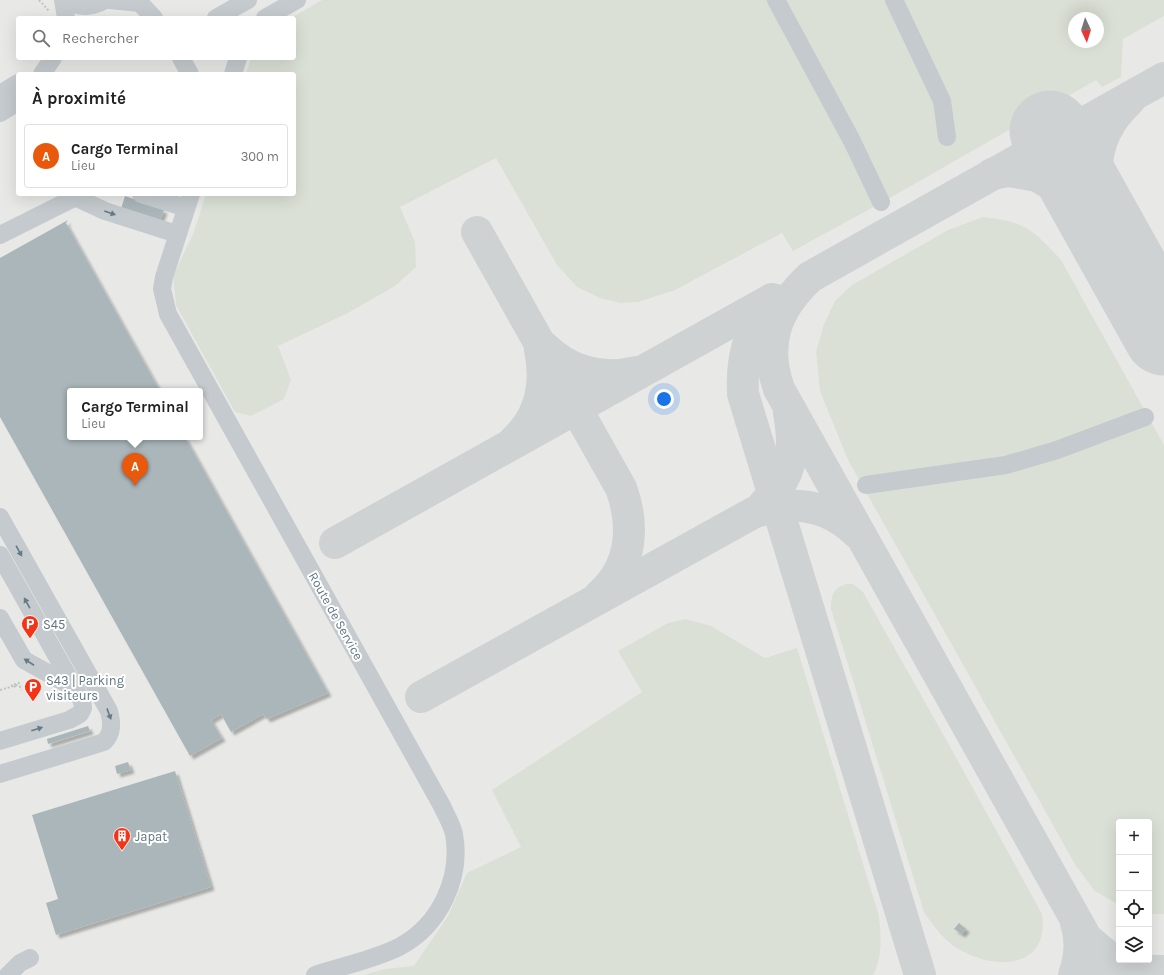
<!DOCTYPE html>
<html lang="fr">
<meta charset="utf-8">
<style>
:root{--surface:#fff;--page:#f6f6f6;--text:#222;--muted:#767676;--line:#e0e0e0;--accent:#ea580c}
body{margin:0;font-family:Karla,sans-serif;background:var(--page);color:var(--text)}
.controls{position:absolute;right:12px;bottom:12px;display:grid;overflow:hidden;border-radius:4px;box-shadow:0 4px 16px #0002}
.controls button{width:36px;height:36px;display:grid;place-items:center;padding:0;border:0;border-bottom:1px solid var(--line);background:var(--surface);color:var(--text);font:20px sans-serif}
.compass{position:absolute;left:1068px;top:12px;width:36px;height:36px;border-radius:50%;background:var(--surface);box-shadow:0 4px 16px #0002;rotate:176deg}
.you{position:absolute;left:664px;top:399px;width:14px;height:14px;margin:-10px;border:3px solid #fff;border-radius:50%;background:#1a73e8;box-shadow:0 0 0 6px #1a73e833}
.badge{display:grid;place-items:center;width:26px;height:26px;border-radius:50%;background:var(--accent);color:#fff;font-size:13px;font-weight:700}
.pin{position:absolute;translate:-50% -33px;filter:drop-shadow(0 1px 2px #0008)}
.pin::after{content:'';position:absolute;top:21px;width:14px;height:12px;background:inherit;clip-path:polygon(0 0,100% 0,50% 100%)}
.popup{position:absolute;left:67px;top:388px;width:136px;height:52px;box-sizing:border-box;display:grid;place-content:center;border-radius:4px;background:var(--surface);filter:drop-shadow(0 1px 3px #0005);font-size:13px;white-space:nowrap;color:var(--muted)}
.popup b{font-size:15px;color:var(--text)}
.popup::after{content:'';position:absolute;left:50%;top:100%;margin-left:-8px;border:8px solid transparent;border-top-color:var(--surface)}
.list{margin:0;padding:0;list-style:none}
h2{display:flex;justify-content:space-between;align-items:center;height:52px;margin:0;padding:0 16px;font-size:17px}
h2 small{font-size:13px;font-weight:400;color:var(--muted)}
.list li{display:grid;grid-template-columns:26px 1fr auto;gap:12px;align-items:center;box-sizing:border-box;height:64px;margin:0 8px 8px;padding:0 8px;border:1px solid var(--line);border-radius:4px}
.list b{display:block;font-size:15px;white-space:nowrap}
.list p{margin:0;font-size:13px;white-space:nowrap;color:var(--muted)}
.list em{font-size:13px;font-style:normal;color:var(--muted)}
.icon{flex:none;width:22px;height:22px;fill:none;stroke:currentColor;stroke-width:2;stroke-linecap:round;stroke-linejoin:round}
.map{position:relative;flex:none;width:1164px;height:975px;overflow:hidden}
.search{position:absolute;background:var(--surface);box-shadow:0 4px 16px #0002;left:16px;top:16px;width:280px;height:44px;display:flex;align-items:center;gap:10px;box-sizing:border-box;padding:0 14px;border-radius:4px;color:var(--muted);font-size:15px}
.panel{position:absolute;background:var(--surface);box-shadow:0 4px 16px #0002;left:16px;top:72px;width:280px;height:124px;border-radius:4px}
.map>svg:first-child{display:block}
.built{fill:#e8e9e7;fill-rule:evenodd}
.green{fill:#dae0d5;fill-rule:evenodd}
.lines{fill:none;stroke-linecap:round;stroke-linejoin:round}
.taxiway{stroke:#ced2d3;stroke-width:32}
.runway{stroke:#ced2d3;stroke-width:81}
.building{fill:#aab6ba;filter:url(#shadow)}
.path{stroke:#c0c3c5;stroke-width:2;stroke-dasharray:2 2;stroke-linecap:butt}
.minor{stroke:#c4cacd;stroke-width:18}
.oneway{fill:#647b86}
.labels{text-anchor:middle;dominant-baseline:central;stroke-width:4;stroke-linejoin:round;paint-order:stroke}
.street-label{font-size:13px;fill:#5f7782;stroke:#fff}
.poi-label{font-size:13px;fill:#5f7782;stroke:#fff;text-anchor:start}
</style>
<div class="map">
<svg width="1164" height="975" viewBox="0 0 1164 975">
<defs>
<filter id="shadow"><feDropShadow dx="3.5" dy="3.5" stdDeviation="1" flood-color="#0004"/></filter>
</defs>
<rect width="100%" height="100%" fill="#f8f7f4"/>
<path class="built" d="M 0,0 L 1164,0 L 1164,975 L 0,975 ZM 18,18 L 294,18 L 294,58 L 18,58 ZM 1074,18 L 1098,18 L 1098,42 L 1074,42 ZM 18,74 L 294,74 L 294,194 L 18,194 ZM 70,391 L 200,391 L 200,437 L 70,437 ZM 1119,822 L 1149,822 L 1149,960 L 1119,960 Z"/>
<g class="green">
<path d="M 322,0 L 1164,0 L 1164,16 L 1123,39 L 1121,77 L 1102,87 L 1096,80 L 888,199 L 793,251 L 782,233 L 675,290 L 638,302 L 620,303 L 600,298 L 577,287 L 557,265 L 496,158 L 400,207 L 415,242 L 416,267 L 395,286 L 348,313 L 278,346 L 291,380 L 284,399 L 251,416 L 235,412 L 176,305 L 173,276 L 193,234 L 206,194 L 294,194 L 294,74 L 246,74 L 251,58 L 294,58 L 294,18 L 291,18 ZM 1074,18 L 1098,18 L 1098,42 L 1074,42 Z"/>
<path d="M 983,217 C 1026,222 1032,229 1061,260 L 1164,445 L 1164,914 L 1149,914 L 1149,822 L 1119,822 L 1119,905 L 1095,891 L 1076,866 L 848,460 L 820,391 L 816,352 L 824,324 L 835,301 L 852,285 L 948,230 Z"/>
<path d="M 846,584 L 853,584 L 863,592 L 957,759 L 1042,914 C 1050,967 999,971 962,951 C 946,943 934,927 924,912 L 831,609 C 831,596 833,588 846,584 Z"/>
<path d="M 686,619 L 711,626 L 765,658 L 797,648 L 879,916 C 881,937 883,956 873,975 L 364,975 L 385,969 L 414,966 L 448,916 L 467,873 L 521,847 L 492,790 L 642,692 L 618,651 L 668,623 Z"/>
</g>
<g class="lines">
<g class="taxiway">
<path d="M 992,174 L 1009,171 L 1037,176 L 1065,192 L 1101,225 L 1108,236"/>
<path d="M 477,232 L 621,488 C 635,526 632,567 600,595"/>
<path d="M 1115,247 C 1093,197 1083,143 1129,101"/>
<path d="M 776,300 C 749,325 741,359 743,394 L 920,975"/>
<path d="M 543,346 C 568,371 601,381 636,372"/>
<path d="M 514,441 C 540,417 547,384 540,350"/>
<path d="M 764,504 C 792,476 796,452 789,413"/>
<path d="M 335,543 L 772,299"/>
<path d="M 421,697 L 753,513 C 790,499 828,504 857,533"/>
<path d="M 1091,942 C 1111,962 1136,972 1164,971"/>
<path d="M 1074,975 C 1080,958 1082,941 1076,923"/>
<path d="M 1107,975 L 779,389 C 763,343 776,309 810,277 L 1164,78"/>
</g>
<path class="runway" d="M 1050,131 L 1164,335"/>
</g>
<g class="building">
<path d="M 125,196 L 164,210 L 158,226 L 120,212 Z"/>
<path d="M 68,220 L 66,223 L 160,391 L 70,391 L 70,437 L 185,437 L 328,693 L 267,719 L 263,714 L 231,732 L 221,714 L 211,720 L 222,738 L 190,756 L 0,417 L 0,258 Z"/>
<path d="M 88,726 L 90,731 L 48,744 L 47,739 Z"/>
<path d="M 128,762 L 131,770 L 117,774 L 115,766 Z"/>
<path d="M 175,771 L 211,887 L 56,935 L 46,903 L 58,899 L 32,815 Z"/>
<path d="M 959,923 L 966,929 L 962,934 L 954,929 Z"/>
</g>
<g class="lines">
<g class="path">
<path d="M 39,0 L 49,11"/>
<path d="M 0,690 L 17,685 L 17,686 L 12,687 L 12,685 L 19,683 L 21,690"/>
</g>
<g class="minor">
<path d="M 63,0 L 66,18"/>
<path d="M 67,0 C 79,9 93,7 105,0"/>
<path d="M 110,0 L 140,3"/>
<path d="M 137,0 L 154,18"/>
<path d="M 776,0 L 852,141 L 881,202"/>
<path d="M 894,0 L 942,101 L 947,137"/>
<path d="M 216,18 L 248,0"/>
<path d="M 265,18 L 297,0"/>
<path d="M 181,58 L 190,74"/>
<path d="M 42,74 L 53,58"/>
<path d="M 233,74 L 238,58"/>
<path d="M 0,94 L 18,83"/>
<path d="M 0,113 L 18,102"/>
<path d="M 141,194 L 186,208"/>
<path d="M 191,194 L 164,277 L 162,289 L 168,314 L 442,806 C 446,815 452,825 454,834 C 462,879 439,926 399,947 C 373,960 342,966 315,975"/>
<path d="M 75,197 L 105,211 L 177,234"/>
<path d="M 0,235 L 82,194"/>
<path d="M 866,485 L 1006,465 L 1057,450 L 1145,417"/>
<path d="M 0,517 L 109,711 C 112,723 113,733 104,742 L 0,774"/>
<path d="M 0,555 L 82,701 L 83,708 L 80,714 L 69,720 L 0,741"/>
<path d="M 0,618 L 24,660 L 75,688"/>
<path d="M 8,975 L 20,963 L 30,958"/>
</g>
</g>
<defs><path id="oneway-solid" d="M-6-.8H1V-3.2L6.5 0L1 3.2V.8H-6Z"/></defs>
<g class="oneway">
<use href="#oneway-solid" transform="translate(110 213) rotate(19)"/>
<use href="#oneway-solid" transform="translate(19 551) rotate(61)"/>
<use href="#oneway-solid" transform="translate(27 603) rotate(-119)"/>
<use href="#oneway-solid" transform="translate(29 662) rotate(-147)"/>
<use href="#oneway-solid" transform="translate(109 714) rotate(70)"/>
<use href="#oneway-solid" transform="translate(37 729) rotate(-18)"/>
</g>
<defs>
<symbol id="parking-pin" viewBox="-11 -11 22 30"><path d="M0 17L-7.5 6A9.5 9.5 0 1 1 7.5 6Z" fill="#f53417" stroke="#fff"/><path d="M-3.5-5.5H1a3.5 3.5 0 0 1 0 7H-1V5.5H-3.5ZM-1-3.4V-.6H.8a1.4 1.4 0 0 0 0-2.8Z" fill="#fff"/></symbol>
<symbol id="building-pin" viewBox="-11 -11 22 30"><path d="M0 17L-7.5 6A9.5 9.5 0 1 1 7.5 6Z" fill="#f53417" stroke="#fff"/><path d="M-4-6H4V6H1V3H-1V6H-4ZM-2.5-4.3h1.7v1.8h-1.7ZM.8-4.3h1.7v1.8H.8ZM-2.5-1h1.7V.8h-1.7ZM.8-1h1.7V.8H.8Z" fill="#fff"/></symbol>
</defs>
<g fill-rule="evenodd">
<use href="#parking-pin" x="20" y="614" width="20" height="27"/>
<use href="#parking-pin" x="23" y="677" width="20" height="27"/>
<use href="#building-pin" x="112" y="826" width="20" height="27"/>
</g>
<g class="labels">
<g class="street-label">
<text transform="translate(336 616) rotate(61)">Route de Service</text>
</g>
<g class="poi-label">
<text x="43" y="624">S45</text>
<text x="46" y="680">S43 | Parking<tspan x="46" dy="15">visiteurs</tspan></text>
<text x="135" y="836">Japat</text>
</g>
</g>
</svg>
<div class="controls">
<button>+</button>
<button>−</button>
<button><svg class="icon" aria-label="locate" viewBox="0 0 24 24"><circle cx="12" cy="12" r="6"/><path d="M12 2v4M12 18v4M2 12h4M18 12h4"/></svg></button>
<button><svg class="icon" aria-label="layers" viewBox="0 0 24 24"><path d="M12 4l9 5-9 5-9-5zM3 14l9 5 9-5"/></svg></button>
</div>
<svg class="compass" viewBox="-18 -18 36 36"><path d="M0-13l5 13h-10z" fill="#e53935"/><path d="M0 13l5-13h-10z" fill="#767676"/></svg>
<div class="you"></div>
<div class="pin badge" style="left:135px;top:486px">A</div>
<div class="popup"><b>Cargo Terminal</b>Lieu</div>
<div class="search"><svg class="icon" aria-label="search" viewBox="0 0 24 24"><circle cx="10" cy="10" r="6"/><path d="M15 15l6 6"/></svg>Rechercher</div>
<section class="panel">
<h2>À proximité<small></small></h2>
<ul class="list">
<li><span class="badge">A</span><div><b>Cargo Terminal</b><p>Lieu</p></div><em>300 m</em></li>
</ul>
</section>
</div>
